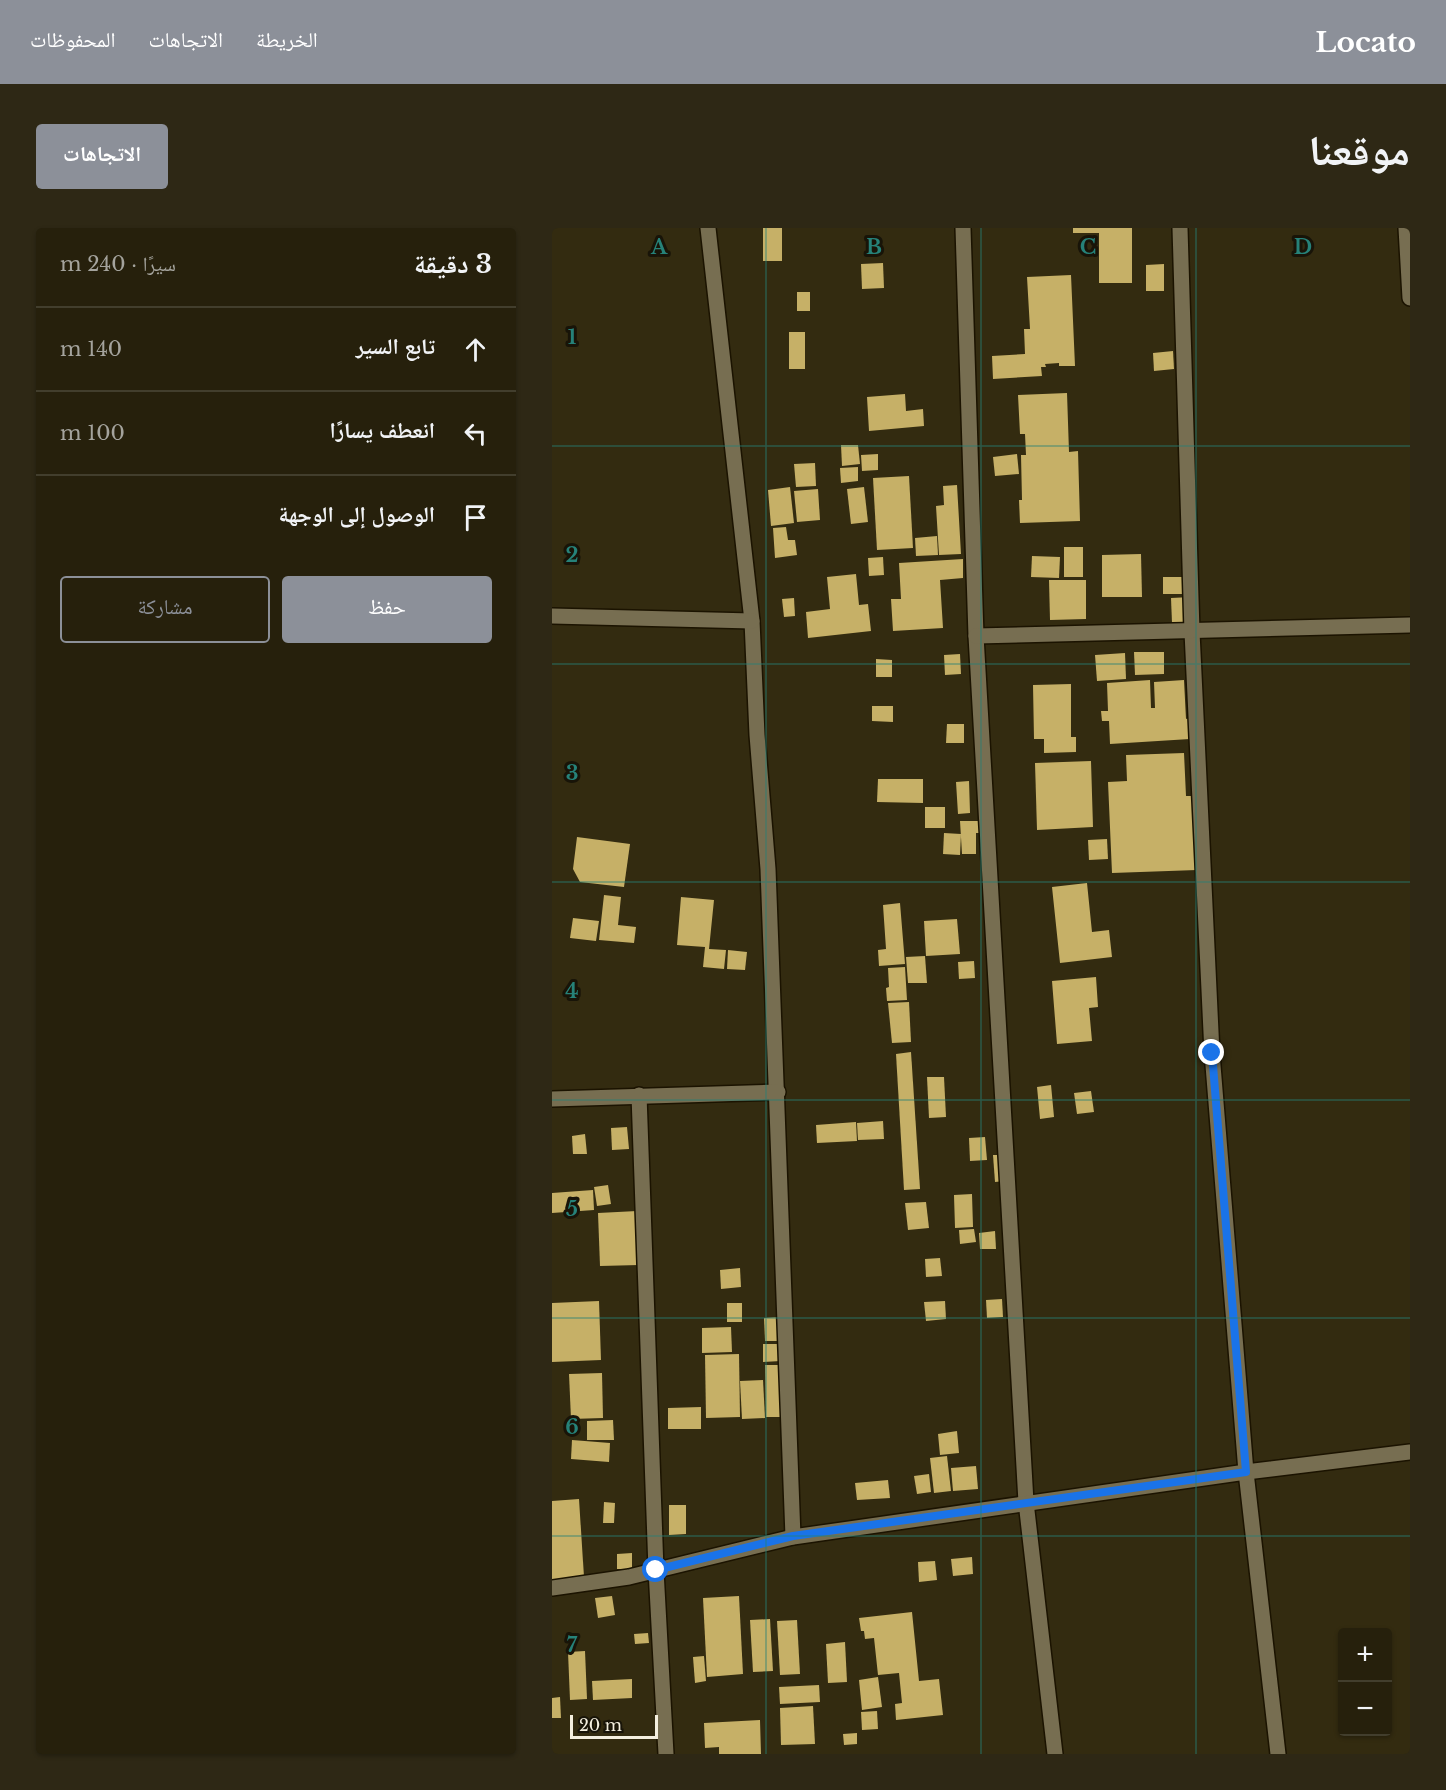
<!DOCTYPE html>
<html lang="ar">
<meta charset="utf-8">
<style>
:root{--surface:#26200c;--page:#2e2815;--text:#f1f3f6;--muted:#a4a39d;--line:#423e2d;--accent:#8c9099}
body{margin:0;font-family:"Libre Baskerville","Noto Naskh Arabic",serif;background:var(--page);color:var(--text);direction:rtl}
.controls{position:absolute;right:18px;bottom:18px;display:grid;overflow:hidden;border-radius:6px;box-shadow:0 2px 4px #0004}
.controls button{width:54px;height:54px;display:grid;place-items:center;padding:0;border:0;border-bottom:2px solid var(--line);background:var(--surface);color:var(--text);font:30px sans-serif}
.scale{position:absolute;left:18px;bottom:15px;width:88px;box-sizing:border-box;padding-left:6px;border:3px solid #f4efdf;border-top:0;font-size:16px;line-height:21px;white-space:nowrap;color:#f4efdf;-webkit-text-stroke:4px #181408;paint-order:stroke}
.stop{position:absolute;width:18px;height:18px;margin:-14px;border:4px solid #1a73e8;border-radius:50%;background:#fff}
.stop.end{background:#1a73e8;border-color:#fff;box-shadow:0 2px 6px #0008}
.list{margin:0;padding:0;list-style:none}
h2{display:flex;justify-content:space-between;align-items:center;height:78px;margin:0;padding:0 24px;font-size:26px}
h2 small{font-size:20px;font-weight:400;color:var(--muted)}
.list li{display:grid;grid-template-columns:39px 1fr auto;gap:18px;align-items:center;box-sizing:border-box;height:84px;padding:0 24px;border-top:2px solid var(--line)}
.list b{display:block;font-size:22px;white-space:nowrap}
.list em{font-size:20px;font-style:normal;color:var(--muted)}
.actions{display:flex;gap:12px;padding:18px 24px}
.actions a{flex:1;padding:14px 0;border:2px solid var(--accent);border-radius:6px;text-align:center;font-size:21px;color:var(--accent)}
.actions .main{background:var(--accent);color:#fff}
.icon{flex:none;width:33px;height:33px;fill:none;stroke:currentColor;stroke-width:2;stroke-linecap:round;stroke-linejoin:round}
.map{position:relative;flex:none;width:858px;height:1526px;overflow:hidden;direction:ltr;border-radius:6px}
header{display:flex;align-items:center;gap:36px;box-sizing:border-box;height:84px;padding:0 30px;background:var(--accent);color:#fff}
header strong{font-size:28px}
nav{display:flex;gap:33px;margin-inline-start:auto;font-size:21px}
.intro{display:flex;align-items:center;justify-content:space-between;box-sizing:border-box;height:144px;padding:0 36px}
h1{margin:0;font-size:42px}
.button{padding:15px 27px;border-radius:6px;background:var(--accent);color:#fff;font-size:21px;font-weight:700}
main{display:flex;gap:36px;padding:0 36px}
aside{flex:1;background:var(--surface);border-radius:6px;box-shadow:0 2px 4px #0004}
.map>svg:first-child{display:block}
.building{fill:#c6b067}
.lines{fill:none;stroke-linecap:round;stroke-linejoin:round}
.minor-casing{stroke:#1b1300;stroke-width:18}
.minor{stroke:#776e51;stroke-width:15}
.route{stroke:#1a73e8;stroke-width:8}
.grid{fill:none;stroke:#268279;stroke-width:1.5;stroke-opacity:0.55}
.grid-label{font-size:20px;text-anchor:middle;font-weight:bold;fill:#268279;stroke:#181408;stroke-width:6;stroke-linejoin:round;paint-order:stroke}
</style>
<header>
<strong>Locato</strong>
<nav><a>الخريطة</a><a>الاتجاهات</a><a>المحفوظات</a></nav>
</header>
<div class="intro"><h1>موقعنا</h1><a class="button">الاتجاهات</a></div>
<main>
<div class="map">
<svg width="858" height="1526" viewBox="0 0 858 1526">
<rect width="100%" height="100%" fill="#332b10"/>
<g class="building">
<rect x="211" y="0" width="19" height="33"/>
<path d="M 521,0 L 580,0 L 580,55 L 547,55 L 547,5 L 521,5 Z"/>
<path d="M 331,35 L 332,60 L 310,61 L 309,36 Z"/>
<path d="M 612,36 L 612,63 L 594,63 L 594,37 Z"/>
<path d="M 519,47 L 523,138 L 507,138 L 507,135 L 493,136 L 494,139 L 489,139 L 490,148 L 441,151 L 440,128 L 473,126 L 472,101 L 478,101 L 475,49 Z"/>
<rect x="245" y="64" width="13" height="19"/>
<rect x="237" y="104" width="16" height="37"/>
<path d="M 621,123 L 622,141 L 602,143 L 601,125 Z"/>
<path d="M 515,165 L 517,224 L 526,223 L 528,293 L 468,295 L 467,272 L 470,272 L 469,227 L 474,227 L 473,206 L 468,206 L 466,167 Z"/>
<path d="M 353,166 L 354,183 L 371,181 L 372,198 L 317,203 L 315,169 Z"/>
<path d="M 289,217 L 306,217 L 308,236 L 290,238 Z"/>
<path d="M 326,226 L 326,242 L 310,243 L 309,227 Z"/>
<path d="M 465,226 L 467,246 L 443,248 L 441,229 Z"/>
<path d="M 263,235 L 264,258 L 244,259 L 242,236 Z"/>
<path d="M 306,239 L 306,253 L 289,255 L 288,240 Z"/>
<path d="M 357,248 L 361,320 L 325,322 L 321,250 Z"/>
<path d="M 405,257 L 409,326 L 387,327 L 384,278 L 392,277 L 391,258 Z"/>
<path d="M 238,259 L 242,295 L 219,298 L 216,262 Z"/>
<path d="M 312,259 L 316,294 L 299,296 L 295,261 Z"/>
<path d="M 266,261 L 268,292 L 245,294 L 242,263 Z"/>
<path d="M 234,299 L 236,312 L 243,312 L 245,327 L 223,330 L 221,300 Z"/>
<path d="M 385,308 L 386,327 L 364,328 L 363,310 Z"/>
<rect x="512" y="319" width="19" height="30"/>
<path d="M 589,326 L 590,369 L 550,369 L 550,327 Z"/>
<path d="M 480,328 L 508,329 L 507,350 L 479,349 Z"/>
<path d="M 331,329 L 332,347 L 317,348 L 316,330 Z"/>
<path d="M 411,331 L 411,350 L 388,352 L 391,400 L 341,403 L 339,371 L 349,371 L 347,335 Z"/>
<path d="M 304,346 L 307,377 L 316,376 L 319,403 L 256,410 L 254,384 L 278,381 L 275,349 Z"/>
<rect x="611" y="349" width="22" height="17"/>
<path d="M 497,352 L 534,352 L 534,391 L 498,392 Z"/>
<path d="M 639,369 L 640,394 L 620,395 L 619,370 Z"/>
<path d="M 242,370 L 243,388 L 232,389 L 230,371 Z"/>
<path d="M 582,424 L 612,424 L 612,446 L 583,447 Z"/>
<path d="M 573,425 L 574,451 L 545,453 L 543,427 Z"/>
<path d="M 408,426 L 409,446 L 393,447 L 392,427 Z"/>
<path d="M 324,431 L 340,432 L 340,449 L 324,449 Z"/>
<path d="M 598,452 L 599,480 L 603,480 L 602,454 L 632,452 L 634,491 L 637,490 L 638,511 L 558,516 L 557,493 L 550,493 L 549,483 L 556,483 L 555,455 Z"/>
<path d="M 519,456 L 519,509 L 524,509 L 524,524 L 492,525 L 492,511 L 482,511 L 481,457 Z"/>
<path d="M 320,478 L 341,478 L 341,494 L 320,493 Z"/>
<path d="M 395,496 L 412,496 L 412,515 L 394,515 Z"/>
<path d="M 632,525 L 634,568 L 642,568 L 645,642 L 560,645 L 556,554 L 575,553 L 574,527 Z"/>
<path d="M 539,533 L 541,599 L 485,602 L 483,535 Z"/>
<path d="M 326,551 L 371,551 L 371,575 L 325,574 Z"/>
<path d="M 417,553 L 418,585 L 406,586 L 404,554 Z"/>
<rect x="373" y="579" width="20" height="21"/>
<path d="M 408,593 L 429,593 L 429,605 L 424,605 L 424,626 L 410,626 Z"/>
<path d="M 392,605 L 409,606 L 408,627 L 391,626 Z"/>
<path d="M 25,609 L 78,616 L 72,659 L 28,654 L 21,641 Z"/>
<path d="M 555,611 L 556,631 L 537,632 L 536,612 Z"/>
<path d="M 535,655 L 540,704 L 557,702 L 560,729 L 508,735 L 500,659 Z"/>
<path d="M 52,667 L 69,669 L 66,697 L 84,699 L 82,715 L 47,712 Z"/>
<path d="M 129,669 L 162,672 L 157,721 L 174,722 L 172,741 L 151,739 L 153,719 L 125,717 Z"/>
<path d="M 348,675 L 353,736 L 327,738 L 326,722 L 334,721 L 331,677 Z"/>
<path d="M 21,690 L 47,693 L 44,713 L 18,710 Z"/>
<path d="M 405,691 L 408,726 L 374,728 L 372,693 Z"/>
<path d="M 176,722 L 195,724 L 193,742 L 175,741 Z"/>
<path d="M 373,728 L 375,755 L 356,755 L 354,729 Z"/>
<path d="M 422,733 L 423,750 L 407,751 L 406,734 Z"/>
<path d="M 353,739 L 355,772 L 335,773 L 334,760 L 337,759 L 336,740 Z"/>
<path d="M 544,749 L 546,779 L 537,780 L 540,813 L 505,816 L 500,753 Z"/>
<path d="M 357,774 L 359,814 L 340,815 L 336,775 Z"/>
<path d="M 359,824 L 368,961 L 352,962 L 344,826 Z"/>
<path d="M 375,849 L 392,849 L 394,889 L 377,890 Z"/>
<path d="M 499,857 L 502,889 L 488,891 L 485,859 Z"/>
<path d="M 539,863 L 542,884 L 525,886 L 522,865 Z"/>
<path d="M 331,893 L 332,911 L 306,912 L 305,895 Z"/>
<path d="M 304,894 L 305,913 L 265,915 L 264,897 Z"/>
<path d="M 75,899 L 77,921 L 60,922 L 59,900 Z"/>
<path d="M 33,906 L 35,926 L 21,926 L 20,908 Z"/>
<path d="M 433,909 L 435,932 L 418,933 L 417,910 Z"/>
<path d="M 441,927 L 451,927 L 453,953 L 443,954 Z"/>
<path d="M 56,957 L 59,976 L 45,978 L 42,959 Z"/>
<path d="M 41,962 L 42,982 L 0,985 L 0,965 Z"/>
<path d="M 420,966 L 421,999 L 403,1000 L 402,967 Z"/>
<path d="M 374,974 L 377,1000 L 356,1002 L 353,975 Z"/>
<path d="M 85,983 L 87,1037 L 48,1038 L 46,985 Z"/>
<path d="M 422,1001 L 424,1014 L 408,1016 L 407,1002 Z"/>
<path d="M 443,1003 L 444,1021 L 428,1021 L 427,1005 Z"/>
<path d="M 388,1030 L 390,1048 L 374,1049 L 373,1031 Z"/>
<path d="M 188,1040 L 189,1059 L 169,1061 L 168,1042 Z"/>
<path d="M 450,1071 L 451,1089 L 435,1090 L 434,1072 Z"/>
<path d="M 47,1073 L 49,1132 L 0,1134 L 0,1075 Z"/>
<path d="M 393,1073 L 394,1091 L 374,1093 L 372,1074 Z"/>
<rect x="175" y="1075" width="15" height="19"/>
<path d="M 229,1089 L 229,1113 L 213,1113 L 212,1090 Z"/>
<path d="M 179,1099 L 180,1124 L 150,1125 L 150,1100 Z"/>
<path d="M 211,1116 L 229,1116 L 229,1133 L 211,1134 Z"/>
<path d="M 187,1126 L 188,1189 L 154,1190 L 153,1127 Z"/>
<path d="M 213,1137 L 229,1137 L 231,1189 L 214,1189 Z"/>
<path d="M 50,1145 L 51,1190 L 19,1191 L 17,1146 Z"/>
<path d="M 211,1152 L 213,1190 L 190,1191 L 188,1153 Z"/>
<path d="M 149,1179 L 149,1201 L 116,1201 L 116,1180 Z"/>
<path d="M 61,1192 L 62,1212 L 35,1212 L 35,1193 Z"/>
<path d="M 405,1203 L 407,1225 L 388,1227 L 386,1206 Z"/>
<path d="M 20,1212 L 58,1215 L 57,1234 L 19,1231 Z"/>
<path d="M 395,1228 L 399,1263 L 382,1265 L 378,1230 Z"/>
<path d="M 424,1238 L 426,1261 L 401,1263 L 399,1240 Z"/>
<path d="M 377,1246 L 379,1264 L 365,1266 L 362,1248 Z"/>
<path d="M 336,1252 L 338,1270 L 305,1272 L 303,1255 Z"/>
<path d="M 27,1271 L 32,1349 L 0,1352 L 0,1273 Z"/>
<path d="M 52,1274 L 63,1275 L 62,1295 L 51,1295 Z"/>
<path d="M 117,1277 L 134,1277 L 134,1306 L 117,1307 Z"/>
<path d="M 80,1325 L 80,1341 L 65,1341 L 65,1326 Z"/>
<path d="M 420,1329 L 421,1346 L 401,1348 L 399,1331 Z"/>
<path d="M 383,1333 L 385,1352 L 367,1354 L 366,1334 Z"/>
<path d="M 60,1368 L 63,1387 L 46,1390 L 43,1370 Z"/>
<path d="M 187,1368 L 191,1446 L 155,1449 L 151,1370 Z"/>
<path d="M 360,1384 L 367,1453 L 387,1451 L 391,1487 L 344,1492 L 343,1476 L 350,1475 L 347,1445 L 326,1447 L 322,1410 L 313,1411 L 312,1403 L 309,1403 L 307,1390 Z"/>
<path d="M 218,1391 L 221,1443 L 201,1444 L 198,1392 Z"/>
<path d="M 245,1392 L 248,1446 L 228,1447 L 225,1393 Z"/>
<path d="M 96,1405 L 97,1415 L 83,1416 L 82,1406 Z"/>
<path d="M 293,1414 L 295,1454 L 276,1455 L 274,1416 Z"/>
<path d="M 33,1423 L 35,1471 L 18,1472 L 16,1424 Z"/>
<path d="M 152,1428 L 154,1453 L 143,1455 L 141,1429 Z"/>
<path d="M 326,1449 L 330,1479 L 310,1482 L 307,1452 Z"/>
<path d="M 80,1451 L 80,1470 L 41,1472 L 40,1453 Z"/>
<path d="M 267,1457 L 268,1474 L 228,1476 L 227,1459 Z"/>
<path d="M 8,1469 L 9,1490 L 0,1490 L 0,1470 Z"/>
<path d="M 261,1478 L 263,1516 L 229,1517 L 228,1480 Z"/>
<path d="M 325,1483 L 326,1501 L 310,1502 L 309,1484 Z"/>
<path d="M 208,1492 L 209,1526 L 167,1526 L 167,1519 L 153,1520 L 152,1495 Z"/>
<path d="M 305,1505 L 305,1516 L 292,1517 L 291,1506 Z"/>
</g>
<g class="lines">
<defs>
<g id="minor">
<path d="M 156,0 L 200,393 L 205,507 L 216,641 L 241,1309"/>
<path d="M 411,0 L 424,408 L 474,1274 L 503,1526"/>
<path d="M 628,0 L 640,404 L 660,825 L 694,1244 L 726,1526"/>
<path d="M 854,0 L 858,70"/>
<path d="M 0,388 L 200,393"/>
<path d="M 424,408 L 858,397"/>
<path d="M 87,867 L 104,1342 L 114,1526"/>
<path d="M 0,871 L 226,864"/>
<path d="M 0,1360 L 77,1349 L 241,1309 L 694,1244 L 858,1224"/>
</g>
</defs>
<use href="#minor" class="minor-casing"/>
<use href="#minor" class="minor"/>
</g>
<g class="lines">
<path class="route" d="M 104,1342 L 241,1308 L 694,1244 L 660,825"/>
</g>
<path class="grid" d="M 214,0 L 214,1526M 429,0 L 429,1526M 644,0 L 644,1526M 0,218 L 858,218M 0,436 L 858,436M 0,654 L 858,654M 0,872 L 858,872M 0,1090 L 858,1090M 0,1308 L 858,1308"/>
<g class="grid-label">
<text x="107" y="26">A</text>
<text x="322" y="26">B</text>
<text x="536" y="26">C</text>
<text x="751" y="26">D</text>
<text x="20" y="116">1</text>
<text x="20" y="334">2</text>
<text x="20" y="552">3</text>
<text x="20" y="770">4</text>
<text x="20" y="988">5</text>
<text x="20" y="1206">6</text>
<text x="20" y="1424">7</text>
</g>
</svg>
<div class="controls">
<button>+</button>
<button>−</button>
</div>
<div class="scale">20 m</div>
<div class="stop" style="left:104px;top:1342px"></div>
<div class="stop end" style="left:660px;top:825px"></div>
</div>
<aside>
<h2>3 دقيقة<small>سيرًا · 240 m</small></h2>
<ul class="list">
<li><svg class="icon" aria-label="ahead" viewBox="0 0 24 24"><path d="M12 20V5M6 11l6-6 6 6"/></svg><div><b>تابع السير</b></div><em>140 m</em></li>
<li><svg class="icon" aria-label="left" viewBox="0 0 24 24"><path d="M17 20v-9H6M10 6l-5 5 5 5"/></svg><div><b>انعطف يسارًا</b></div><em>100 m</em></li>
<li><svg class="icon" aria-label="arrive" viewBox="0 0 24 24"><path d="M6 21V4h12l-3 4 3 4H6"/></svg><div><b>الوصول إلى الوجهة</b></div></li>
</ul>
<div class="actions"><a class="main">حفظ</a><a>مشاركة</a></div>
</aside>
</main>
